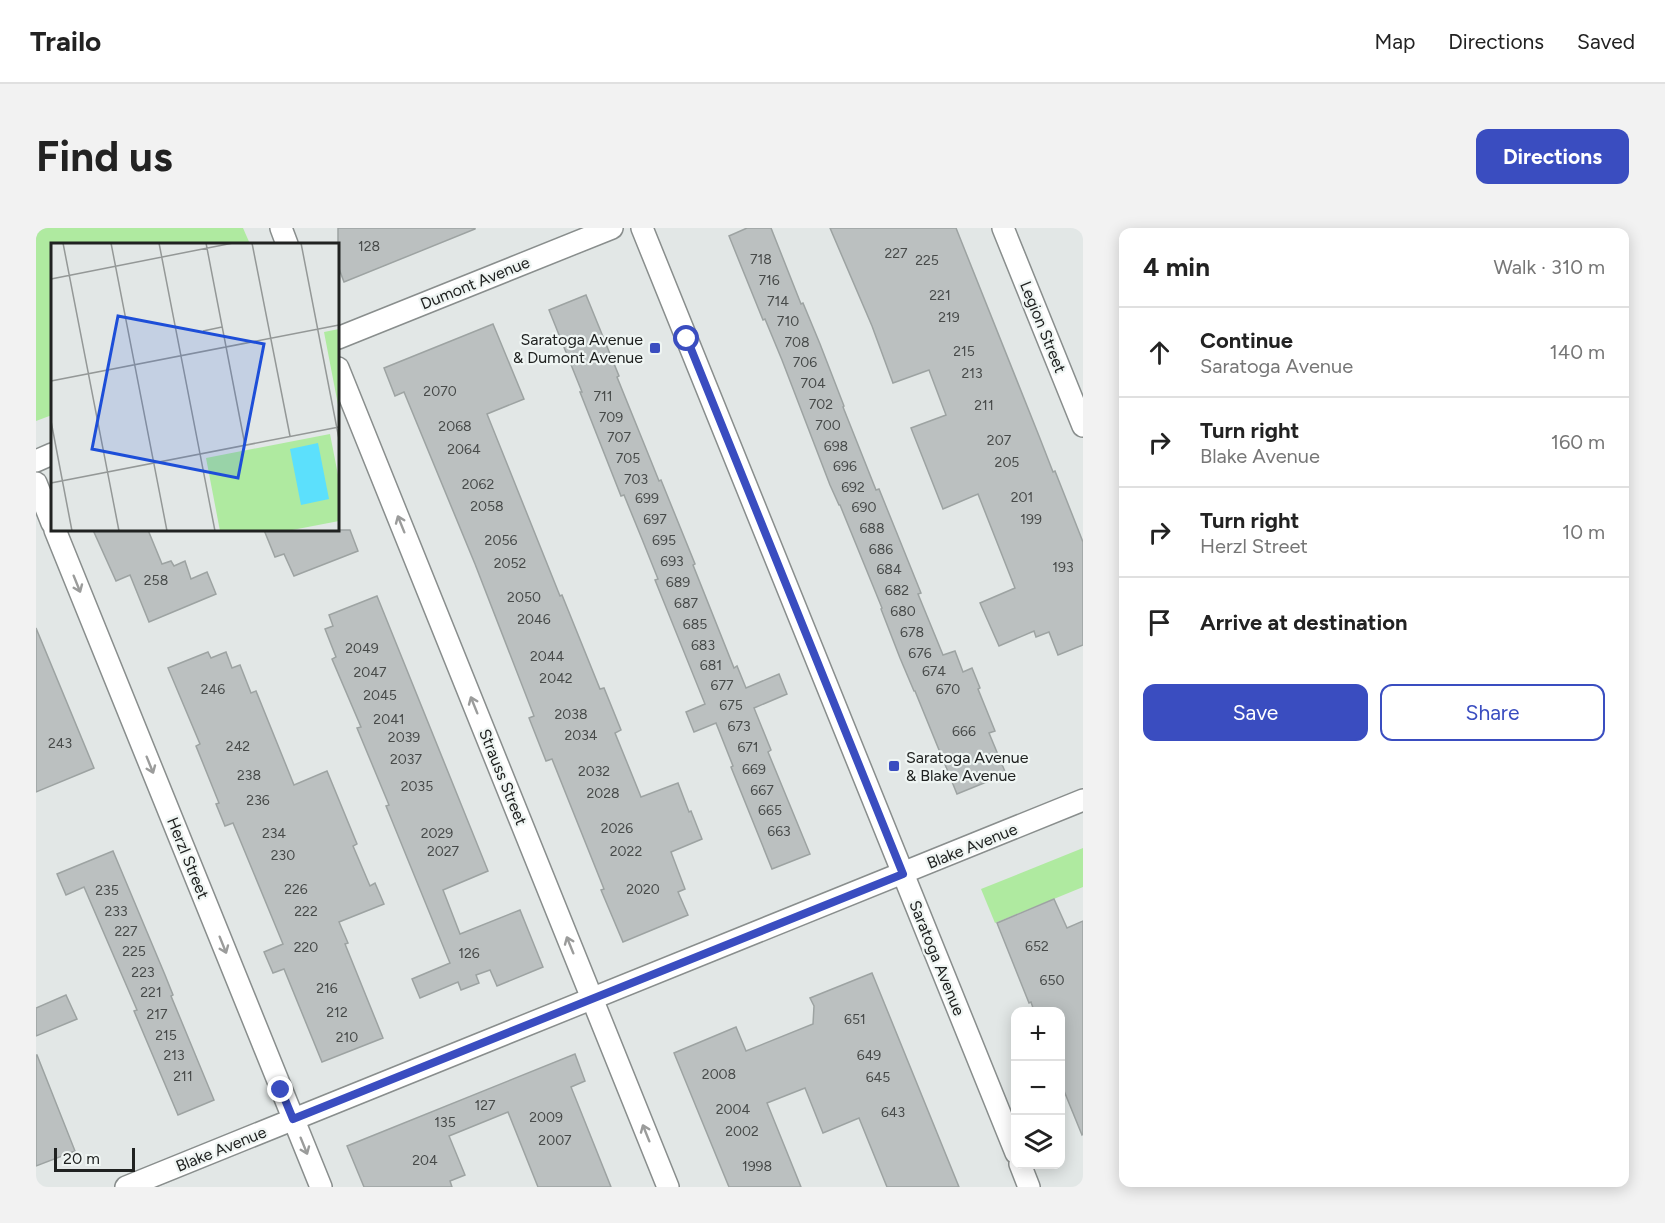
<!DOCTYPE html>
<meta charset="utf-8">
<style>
:root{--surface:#fff;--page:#f2f2f2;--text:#222;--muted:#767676;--line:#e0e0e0;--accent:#3a4dc0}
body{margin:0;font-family:Figtree,sans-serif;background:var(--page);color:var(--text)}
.controls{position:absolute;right:18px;bottom:18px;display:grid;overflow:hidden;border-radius:12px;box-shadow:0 3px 15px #0003}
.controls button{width:54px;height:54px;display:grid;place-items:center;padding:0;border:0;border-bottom:2px solid var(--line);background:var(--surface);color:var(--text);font:30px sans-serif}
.scale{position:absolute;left:18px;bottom:15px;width:81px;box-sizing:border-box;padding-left:6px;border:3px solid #202221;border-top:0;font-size:16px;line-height:21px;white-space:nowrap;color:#202221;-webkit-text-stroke:4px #eff5f3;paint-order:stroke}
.stop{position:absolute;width:18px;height:18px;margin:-14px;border:4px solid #3a4dc0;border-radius:50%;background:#fff}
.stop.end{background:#3a4dc0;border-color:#fff;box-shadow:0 2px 6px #0008}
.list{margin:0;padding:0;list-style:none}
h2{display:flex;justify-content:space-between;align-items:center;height:78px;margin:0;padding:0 24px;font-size:26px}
h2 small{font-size:20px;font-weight:400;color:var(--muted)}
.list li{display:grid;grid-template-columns:39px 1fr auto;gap:18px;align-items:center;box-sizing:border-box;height:90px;padding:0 24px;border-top:2px solid var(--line)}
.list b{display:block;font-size:22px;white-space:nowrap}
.list p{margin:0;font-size:20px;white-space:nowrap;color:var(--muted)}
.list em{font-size:20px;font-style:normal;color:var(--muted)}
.actions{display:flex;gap:12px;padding:18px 24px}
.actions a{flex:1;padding:14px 0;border:2px solid var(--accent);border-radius:12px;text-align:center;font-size:21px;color:var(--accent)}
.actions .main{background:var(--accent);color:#fff}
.icon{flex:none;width:33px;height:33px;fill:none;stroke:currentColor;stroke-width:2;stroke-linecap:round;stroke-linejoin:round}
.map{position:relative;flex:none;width:1047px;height:959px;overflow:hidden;border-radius:12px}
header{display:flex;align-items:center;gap:36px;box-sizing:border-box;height:84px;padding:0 30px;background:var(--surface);border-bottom:2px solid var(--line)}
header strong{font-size:28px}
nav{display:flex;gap:33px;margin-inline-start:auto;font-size:21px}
.intro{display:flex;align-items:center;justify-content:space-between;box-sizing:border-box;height:144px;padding:0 36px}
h1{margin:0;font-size:42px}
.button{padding:15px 27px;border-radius:12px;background:var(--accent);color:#fff;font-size:21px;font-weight:700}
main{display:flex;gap:36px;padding:0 36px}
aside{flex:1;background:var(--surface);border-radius:12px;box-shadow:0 3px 15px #0003}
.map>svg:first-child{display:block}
.green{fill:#afeaa0}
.building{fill:#bbc0c0;stroke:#9da3a2;stroke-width:1.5}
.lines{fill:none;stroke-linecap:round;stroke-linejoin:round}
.minor-casing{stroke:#898e8d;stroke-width:24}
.minor{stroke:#fff;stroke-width:21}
.oneway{stroke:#9b9c9b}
.route{stroke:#3a4dc0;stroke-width:8}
.poi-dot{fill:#3a4dc0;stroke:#eff5f3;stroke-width:2}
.labels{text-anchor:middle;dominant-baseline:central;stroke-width:4.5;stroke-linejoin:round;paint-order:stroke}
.number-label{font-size:14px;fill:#474a49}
.street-label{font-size:16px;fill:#202221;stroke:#eff5f3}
.poi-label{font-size:16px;fill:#202221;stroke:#eff5f3;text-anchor:end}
.inset-road{fill:none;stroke:#949897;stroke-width:1.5}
.view{fill:#1d4ed8;fill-opacity:0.15;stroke:#1d4ed8;stroke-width:3}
.inset-edge{fill:none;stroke:#202221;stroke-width:3}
</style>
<header>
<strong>Trailo</strong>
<nav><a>Map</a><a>Directions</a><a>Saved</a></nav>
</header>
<div class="intro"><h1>Find us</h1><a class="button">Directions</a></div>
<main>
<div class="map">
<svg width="1047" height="959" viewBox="0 0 1047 959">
<rect width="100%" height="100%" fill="#e2e7e6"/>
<g class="green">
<path d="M 0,0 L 207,0 L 214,16 L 16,16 L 16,187 L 0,193 Z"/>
<path d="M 1047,620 L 1047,659 L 959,695 L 945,661 Z"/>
</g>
<g class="building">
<path d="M 302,0 L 439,0 L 439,1 L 308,54 L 302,38 Z"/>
<path d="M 711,0 L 735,0 L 765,76 L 767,75 L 784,116 L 808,178 L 807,179 L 840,262 L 843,261 L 860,303 L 885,365 L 882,366 L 907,427 L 919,423 L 927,444 L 936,440 L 944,460 L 942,461 L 959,503 L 953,505 L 970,546 L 921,566 L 879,463 L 878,463 L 864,430 L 845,381 L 846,380 L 804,277 L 803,277 L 794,257 L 746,132 L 729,91 L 727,92 L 693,8 Z"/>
<path d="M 794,0 L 920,0 L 1003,208 L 1017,244 L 1019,243 L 1047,314 L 1047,417 L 1022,427 L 1013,404 L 1000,409 L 998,403 L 963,418 L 944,375 L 979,360 L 942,266 L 907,281 L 875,200 L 910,187 L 893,142 L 857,155 L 836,98 Z"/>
<path d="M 550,67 L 583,148 L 581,149 L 615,233 L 623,253 L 625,252 L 659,336 L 657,337 L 698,440 L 701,438 L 710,460 L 743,446 L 751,466 L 718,480 L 735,522 L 732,524 L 774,626 L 736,641 L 695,539 L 697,538 L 680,495 L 658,504 L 650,484 L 669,476 L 619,352 L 622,351 L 606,311 L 588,267 L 585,268 L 544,164 L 546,164 L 513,82 Z"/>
<path d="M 457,96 L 488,171 L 451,186 L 524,368 L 526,367 L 564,461 L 568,460 L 585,502 L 579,505 L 605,569 L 642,555 L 653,584 L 655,583 L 666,611 L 635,624 L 649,661 L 642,664 L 652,687 L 587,714 L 565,662 L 568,661 L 516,531 L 510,533 L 493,490 L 498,488 L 439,336 L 368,164 L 359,168 L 348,140 Z"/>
<path d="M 57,302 L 112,302 L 126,336 L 135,333 L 138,338 L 149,333 L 155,351 L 171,344 L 180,366 L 113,394 L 94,347 L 80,353 Z"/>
<path d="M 228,302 L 314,302 L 322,323 L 258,348 L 248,326 L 239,329 Z"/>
<path d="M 341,368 L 452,643 L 407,662 L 424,706 L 484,682 L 507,739 L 461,758 L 454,742 L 440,747 L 443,755 L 425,762 L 422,754 L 384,770 L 376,751 L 414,735 L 350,578 L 353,577 L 321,500 L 325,499 L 296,431 L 300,429 L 289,401 L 297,398 L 293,387 Z"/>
<path d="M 0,400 L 58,540 L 0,564 Z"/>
<path d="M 172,424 L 175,430 L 190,424 L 196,440 L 204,437 L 215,465 L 220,463 L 258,557 L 291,543 L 321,616 L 317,618 L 334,658 L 339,655 L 348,676 L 303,694 L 312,715 L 309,716 L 347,810 L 286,834 L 248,741 L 237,745 L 228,724 L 247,716 L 197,595 L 189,598 L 180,576 L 183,575 L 160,518 L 164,516 L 132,440 Z"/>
<path d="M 77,623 L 129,747 L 137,767 L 135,768 L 178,872 L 142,887 L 98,783 L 101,782 L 48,659 L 30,667 L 21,646 Z"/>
<path d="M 1018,671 L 1031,700 L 1047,693 L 1047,906 L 1046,907 L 1024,853 L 1024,783 L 998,783 L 995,774 L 993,775 L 961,695 Z"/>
<path d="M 836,745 L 923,959 L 851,959 L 823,890 L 787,905 L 769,860 L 731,875 L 765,959 L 693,959 L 638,825 L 700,799 L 710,823 L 777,796 L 778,778 L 774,770 Z"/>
<path d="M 30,767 L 41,791 L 0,808 L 0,780 Z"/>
<path d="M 539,826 L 549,853 L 535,859 L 575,959 L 502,959 L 472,884 L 413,908 L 429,947 L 414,953 L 416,959 L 328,959 L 311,918 Z"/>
<path d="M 0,827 L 1,827 L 39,923 L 0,938 Z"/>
</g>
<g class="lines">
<defs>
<g id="minor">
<path d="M 245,0 L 251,16"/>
<path d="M 606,0 L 980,925"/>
<path d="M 967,0 L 1047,198"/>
<path d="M 302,110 L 576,0"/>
<path d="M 302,140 L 632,959"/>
<path d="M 0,233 L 16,226"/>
<path d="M 0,255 L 16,295"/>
<path d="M 19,302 L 285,959"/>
<path d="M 984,936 L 993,959"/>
<path d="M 90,959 L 1047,572"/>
</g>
</defs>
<use href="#minor" class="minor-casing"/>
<use href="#minor" class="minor"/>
</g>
<defs><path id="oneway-shaft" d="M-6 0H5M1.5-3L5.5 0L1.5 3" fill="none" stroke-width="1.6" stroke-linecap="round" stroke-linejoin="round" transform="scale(1.5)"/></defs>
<g class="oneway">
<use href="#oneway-shaft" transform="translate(365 296) rotate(-112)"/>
<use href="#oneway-shaft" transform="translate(41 356) rotate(68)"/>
<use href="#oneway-shaft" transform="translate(438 477) rotate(-112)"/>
<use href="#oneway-shaft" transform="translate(114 537) rotate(68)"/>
<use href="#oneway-shaft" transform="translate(187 717) rotate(68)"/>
<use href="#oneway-shaft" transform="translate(534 717) rotate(-112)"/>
<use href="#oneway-shaft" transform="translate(610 905) rotate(-112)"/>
<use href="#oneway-shaft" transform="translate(268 918) rotate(68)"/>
</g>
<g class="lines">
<path class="route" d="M 245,862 L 257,891 L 867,646 L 651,111"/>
</g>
<g class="poi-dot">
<rect x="613" y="114" width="12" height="12" rx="3"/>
<rect x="852" y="532" width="12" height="12" rx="3"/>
</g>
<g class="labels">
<g class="number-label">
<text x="333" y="18">128</text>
<text x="860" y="25">227</text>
<text x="725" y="31">718</text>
<text x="891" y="32">225</text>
<text x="733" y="52">716</text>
<text x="904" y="67">221</text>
<text x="742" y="73">714</text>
<text x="913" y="89">219</text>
<text x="752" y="93">710</text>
<text x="761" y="114">708</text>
<text x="928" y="123">215</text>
<text x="769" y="134">706</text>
<text x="936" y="145">213</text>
<text x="777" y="155">704</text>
<text x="404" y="163">2070</text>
<text x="567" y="168">711</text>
<text x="785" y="176">702</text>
<text x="948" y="177">211</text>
<text x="575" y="189">709</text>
<text x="792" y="197">700</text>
<text x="419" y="198">2068</text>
<text x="583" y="209">707</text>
<text x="963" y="212">207</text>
<text x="800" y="218">698</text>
<text x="428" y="221">2064</text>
<text x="592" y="230">705</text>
<text x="971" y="234">205</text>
<text x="809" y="238">696</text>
<text x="600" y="251">703</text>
<text x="442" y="256">2062</text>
<text x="817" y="259">692</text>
<text x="986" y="269">201</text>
<text x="611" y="270">699</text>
<text x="451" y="278">2058</text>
<text x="828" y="279">690</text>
<text x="619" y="291">697</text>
<text x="995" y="291">199</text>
<text x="836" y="300">688</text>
<text x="465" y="312">2056</text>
<text x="628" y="312">695</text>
<text x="845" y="321">686</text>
<text x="636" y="333">693</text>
<text x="474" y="335">2052</text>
<text x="1027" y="339">193</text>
<text x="853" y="341">684</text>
<text x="120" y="352">258</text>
<text x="642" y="354">689</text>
<text x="861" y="362">682</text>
<text x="488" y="369">2050</text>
<text x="650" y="375">687</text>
<text x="867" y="383">680</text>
<text x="498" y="391">2046</text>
<text x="659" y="396">685</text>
<text x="876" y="404">678</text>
<text x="667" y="417">683</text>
<text x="326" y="420">2049</text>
<text x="884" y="425">676</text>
<text x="511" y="428">2044</text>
<text x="675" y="437">681</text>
<text x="898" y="443">674</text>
<text x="334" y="444">2047</text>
<text x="520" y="450">2042</text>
<text x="686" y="457">677</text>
<text x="177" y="461">246</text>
<text x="912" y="461">670</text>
<text x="344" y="467">2045</text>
<text x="695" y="477">675</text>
<text x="535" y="486">2038</text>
<text x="353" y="491">2041</text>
<text x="703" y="498">673</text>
<text x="928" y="503">666</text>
<text x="545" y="507">2034</text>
<text x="368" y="509">2039</text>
<text x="24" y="515">243</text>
<text x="202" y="518">242</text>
<text x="712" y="519">671</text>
<text x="370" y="531">2037</text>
<text x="718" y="541">669</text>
<text x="558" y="543">2032</text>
<text x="213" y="547">238</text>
<text x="381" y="558">2035</text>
<text x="726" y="562">667</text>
<text x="567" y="565">2028</text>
<text x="222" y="572">236</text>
<text x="734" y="582">665</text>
<text x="581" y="600">2026</text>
<text x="743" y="603">663</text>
<text x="238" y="605">234</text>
<text x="401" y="605">2029</text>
<text x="407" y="623">2027</text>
<text x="590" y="623">2022</text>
<text x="247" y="627">230</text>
<text x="260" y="661">226</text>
<text x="607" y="661">2020</text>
<text x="71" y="662">235</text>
<text x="80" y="683">233</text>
<text x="270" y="683">222</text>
<text x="90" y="703">227</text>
<text x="1001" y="718">652</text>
<text x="270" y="719">220</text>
<text x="98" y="723">225</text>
<text x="433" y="725">126</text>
<text x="107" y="744">223</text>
<text x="1016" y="752">650</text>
<text x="291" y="760">216</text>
<text x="115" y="764">221</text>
<text x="301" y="784">212</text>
<text x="121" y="786">217</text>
<text x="819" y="791">651</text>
<text x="130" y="807">215</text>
<text x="311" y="809">210</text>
<text x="138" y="827">213</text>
<text x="833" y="827">649</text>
<text x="683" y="846">2008</text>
<text x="147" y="848">211</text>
<text x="842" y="849">645</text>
<text x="449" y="877">127</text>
<text x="697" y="881">2004</text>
<text x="857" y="884">643</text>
<text x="510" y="889">2009</text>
<text x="409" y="894">135</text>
<text x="706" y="903">2002</text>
<text x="519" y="912">2007</text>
<text x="389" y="932">204</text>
<text x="721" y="938">1998</text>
</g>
<g class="street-label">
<text transform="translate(439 55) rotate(-22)">Dumont Avenue</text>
<text transform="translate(1007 99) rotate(68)">Legion Street</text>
<text transform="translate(467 549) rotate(68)">Strauss Street</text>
<text transform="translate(936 618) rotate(-22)">Blake Avenue</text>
<text transform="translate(152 630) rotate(68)">Herzl Street</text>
<text transform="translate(901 730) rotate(68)">Saratoga Avenue</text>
<text transform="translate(185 921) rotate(-22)">Blake Avenue</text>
</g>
<g class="poi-label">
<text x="607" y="111">Saratoga Avenue<tspan x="607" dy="18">&amp; Dumont Avenue</tspan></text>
<text x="870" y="529" text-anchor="start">Saratoga Avenue<tspan x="870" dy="18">&amp; Blake Avenue</tspan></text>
</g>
</g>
<g transform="translate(15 15)">
<rect width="288" height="288" fill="#e2e7e6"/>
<path d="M 288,86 L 288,167 L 273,89 ZM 279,191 L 288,237 L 288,278 L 236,288 L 169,288 L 155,215 Z" fill="#afeaa0"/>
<path d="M 267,200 L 278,256 L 250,262 L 239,206 Z" fill="#5ce0fc"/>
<path class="inset-road" d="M 12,0 L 68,288M 60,0 L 116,288M 108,0 L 164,288M 155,0 L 194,202M 201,0 L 239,193M 250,0 L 288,196M 0,36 L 182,0M 152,88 L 171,84M 0,138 L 288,82M 0,178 L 21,288M 0,240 L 288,184"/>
<path class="view" d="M 67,73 L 213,101 L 187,235 L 41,206 Z"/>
<rect width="288" height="288" class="inset-edge"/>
</g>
</svg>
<div class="controls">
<button>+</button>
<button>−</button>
<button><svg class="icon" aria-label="layers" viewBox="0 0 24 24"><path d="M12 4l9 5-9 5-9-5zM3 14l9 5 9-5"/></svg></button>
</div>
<div class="scale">20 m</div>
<div class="stop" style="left:651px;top:111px"></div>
<div class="stop end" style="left:245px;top:862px"></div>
</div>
<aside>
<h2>4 min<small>Walk · 310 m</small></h2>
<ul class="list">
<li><svg class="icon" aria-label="ahead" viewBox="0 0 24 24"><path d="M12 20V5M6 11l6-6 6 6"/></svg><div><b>Continue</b><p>Saratoga Avenue</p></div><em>140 m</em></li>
<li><svg class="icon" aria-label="right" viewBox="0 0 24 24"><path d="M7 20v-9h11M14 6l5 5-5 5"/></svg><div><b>Turn right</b><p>Blake Avenue</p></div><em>160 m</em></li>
<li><svg class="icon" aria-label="right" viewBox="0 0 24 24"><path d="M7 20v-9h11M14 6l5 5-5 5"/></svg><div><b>Turn right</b><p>Herzl Street</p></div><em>10 m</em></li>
<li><svg class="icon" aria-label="arrive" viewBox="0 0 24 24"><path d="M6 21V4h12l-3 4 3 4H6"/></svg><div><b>Arrive at destination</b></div></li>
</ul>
<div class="actions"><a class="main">Save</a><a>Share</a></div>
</aside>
</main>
